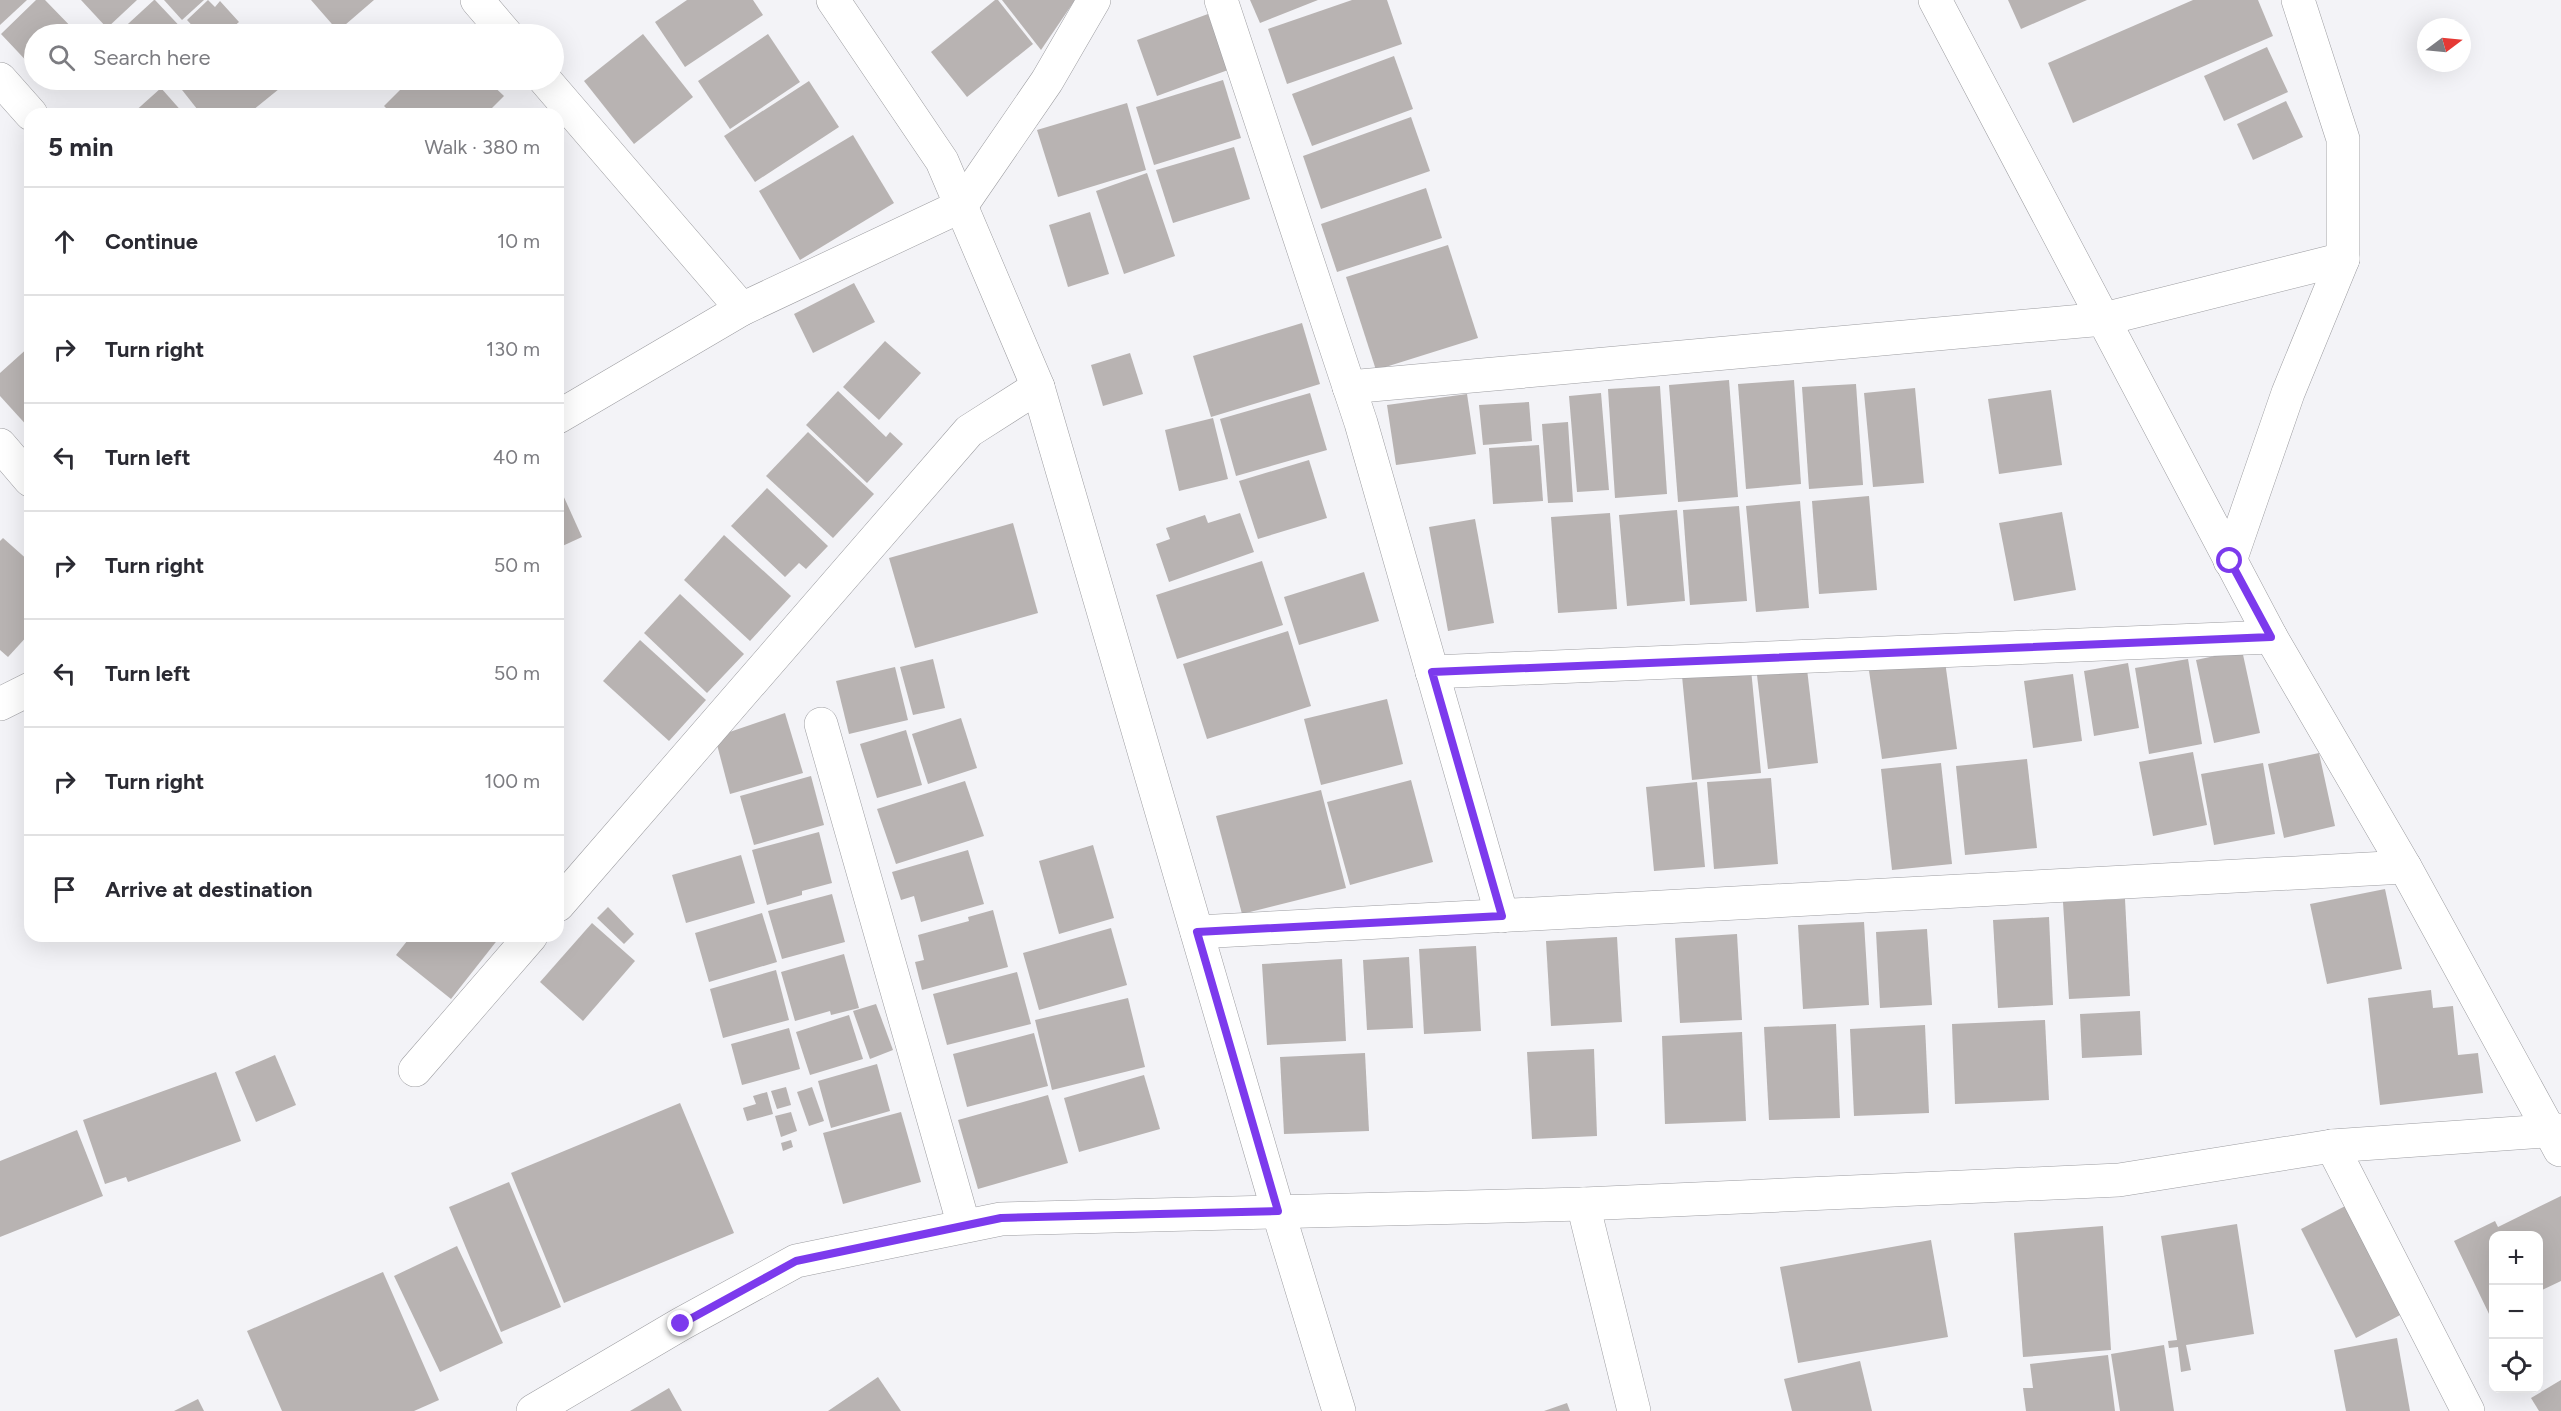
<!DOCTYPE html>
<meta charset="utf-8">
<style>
:root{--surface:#fff;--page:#f2f2f3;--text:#2b2b33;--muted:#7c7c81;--line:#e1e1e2}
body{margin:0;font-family:Figtree,sans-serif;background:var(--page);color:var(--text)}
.controls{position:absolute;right:18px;bottom:18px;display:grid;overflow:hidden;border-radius:12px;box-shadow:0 6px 24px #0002}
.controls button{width:54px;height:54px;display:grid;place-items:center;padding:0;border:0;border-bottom:2px solid var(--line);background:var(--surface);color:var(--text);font:30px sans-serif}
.compass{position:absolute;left:2417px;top:18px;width:54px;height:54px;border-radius:50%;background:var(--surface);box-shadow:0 6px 24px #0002;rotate:74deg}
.stop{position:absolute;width:18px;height:18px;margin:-14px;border:4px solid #7c3aed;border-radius:50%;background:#fff}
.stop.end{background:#7c3aed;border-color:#fff;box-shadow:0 2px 6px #0008}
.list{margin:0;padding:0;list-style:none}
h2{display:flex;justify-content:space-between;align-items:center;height:78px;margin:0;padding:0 24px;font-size:26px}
h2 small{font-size:20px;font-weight:400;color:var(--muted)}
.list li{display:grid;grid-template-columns:39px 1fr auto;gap:18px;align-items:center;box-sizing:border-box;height:108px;padding:0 24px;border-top:2px solid var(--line)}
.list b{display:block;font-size:22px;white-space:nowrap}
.list em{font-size:20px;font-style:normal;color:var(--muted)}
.icon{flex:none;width:33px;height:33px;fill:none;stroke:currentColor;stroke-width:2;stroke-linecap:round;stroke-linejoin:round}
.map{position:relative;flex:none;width:2561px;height:1411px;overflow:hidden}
.search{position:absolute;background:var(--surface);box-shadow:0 6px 24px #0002;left:24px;top:24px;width:540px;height:66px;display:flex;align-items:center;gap:15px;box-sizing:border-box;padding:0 21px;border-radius:33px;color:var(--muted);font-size:22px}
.panel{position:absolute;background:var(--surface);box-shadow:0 6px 24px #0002;left:24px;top:108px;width:540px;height:834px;border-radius:18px}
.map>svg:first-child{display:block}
.building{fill:#b8b3b2}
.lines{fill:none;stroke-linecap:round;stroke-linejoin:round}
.minor-casing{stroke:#9d9da1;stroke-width:34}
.minor{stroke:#fff;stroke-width:33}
.route{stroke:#7c3aed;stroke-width:8}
</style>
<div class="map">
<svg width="2561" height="1411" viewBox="0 0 2561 1411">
<rect width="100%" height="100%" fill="#f3f3f7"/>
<g class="building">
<path d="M 0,0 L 27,0 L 0,25 Z"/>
<path d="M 36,0 L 45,0 L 78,34 L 34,34 L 34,69 L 1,34 Z"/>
<path d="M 81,0 L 137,0 L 107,28 Z"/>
<path d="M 155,0 L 187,34 L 117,34 L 154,0 Z"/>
<path d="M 164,0 L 204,0 L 182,20 Z"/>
<path d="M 208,0 L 215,7 L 220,1 L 239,22 L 225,34 L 200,34 L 187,20 Z"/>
<path d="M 311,0 L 374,0 L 338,31 Z"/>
<path d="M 687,0 L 753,0 L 763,15 L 685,67 L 655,22 Z"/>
<path d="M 995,0 L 998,0 L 1033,44 L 967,97 L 931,52 Z"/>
<path d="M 1002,0 L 1075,0 L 1041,50 Z"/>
<path d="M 1250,0 L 1318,0 L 1260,23 Z"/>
<path d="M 1352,0 L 1387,0 L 1402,44 L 1287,84 L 1268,29 Z"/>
<path d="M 2008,0 L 2087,0 L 2021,29 Z"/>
<path d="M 2193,0 L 2258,0 L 2273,36 L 2073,123 L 2048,63 Z"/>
<path d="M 1208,14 L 1228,70 L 1157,96 L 1137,40 Z"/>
<path d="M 643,34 L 693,97 L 634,144 L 584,81 Z"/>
<path d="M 768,34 L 800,82 L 730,129 L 698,81 Z"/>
<path d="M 2267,47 L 2288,92 L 2224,121 L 2204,76 Z"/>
<path d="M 1394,56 L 1413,109 L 1312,146 L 1292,94 Z"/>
<path d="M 177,80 L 271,80 L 279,89 L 248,114 L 201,114 L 175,81 Z"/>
<path d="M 410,80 L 487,80 L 504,96 L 486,114 L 392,114 L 384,106 Z"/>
<path d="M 1223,80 L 1241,138 L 1154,165 L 1136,107 Z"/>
<path d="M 809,81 L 839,127 L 755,182 L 724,136 Z"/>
<path d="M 161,88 L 184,114 L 132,114 Z"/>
<path d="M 2286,101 L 2303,137 L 2253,160 L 2237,124 Z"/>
<path d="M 1127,103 L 1146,170 L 1058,197 L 1037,130 Z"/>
<path d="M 1411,117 L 1430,171 L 1321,209 L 1303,156 Z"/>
<path d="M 853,135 L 894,203 L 800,260 L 759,191 Z"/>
<path d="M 1234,147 L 1250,199 L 1173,223 L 1156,170 Z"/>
<path d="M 1147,173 L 1175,256 L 1124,274 L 1096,191 Z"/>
<path d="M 1426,188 L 1442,238 L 1337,272 L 1321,224 Z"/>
<path d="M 1090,212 L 1109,274 L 1068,287 L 1049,225 Z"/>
<path d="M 1448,245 L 1478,338 L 1376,370 L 1346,277 Z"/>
<path d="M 854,283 L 875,322 L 813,353 L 794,314 Z"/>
<path d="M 1302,323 L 1320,384 L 1211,417 L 1193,356 Z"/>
<path d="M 885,341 L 921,373 L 879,420 L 843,387 Z"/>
<path d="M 30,346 L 30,429 L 0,396 L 0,373 Z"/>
<path d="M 1130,353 L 1143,394 L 1103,406 L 1091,365 Z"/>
<path d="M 1729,380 L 1738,497 L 1678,502 L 1669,385 Z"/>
<path d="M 1794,380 L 1801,484 L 1746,489 L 1738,384 Z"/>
<path d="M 1856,384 L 1863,485 L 1809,489 L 1802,387 Z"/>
<path d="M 1660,386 L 1667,494 L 1615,498 L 1608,389 Z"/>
<path d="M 1915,388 L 1924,483 L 1873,487 L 1864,393 Z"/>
<path d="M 2051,390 L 2062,465 L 1999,474 L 1988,399 Z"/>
<path d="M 838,391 L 886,437 L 890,432 L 903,444 L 867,483 L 806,425 Z"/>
<path d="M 1310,393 L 1327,450 L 1236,476 L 1220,419 Z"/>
<path d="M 1601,393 L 1609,490 L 1577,492 L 1569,396 Z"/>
<path d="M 1467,394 L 1476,454 L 1396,465 L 1387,405 Z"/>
<path d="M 1529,402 L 1532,441 L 1483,445 L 1479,405 Z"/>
<path d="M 1213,418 L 1228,479 L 1179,491 L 1165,430 Z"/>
<path d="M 1568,422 L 1573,502 L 1548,503 L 1542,424 Z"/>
<path d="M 808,432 L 874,494 L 833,538 L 766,476 Z"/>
<path d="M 1539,445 L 1543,501 L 1493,504 L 1489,448 Z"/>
<path d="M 1309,460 L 1327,518 L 1258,539 L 1239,481 Z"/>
<path d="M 558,484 L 582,537 L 558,548 Z"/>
<path d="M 767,488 L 828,546 L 806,569 L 799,563 L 785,577 L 731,526 Z"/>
<path d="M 1869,496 L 1877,590 L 1819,594 L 1812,501 Z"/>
<path d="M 1800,501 L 1809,608 L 1756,612 L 1746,506 Z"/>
<path d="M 1739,506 L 1747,601 L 1690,605 L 1683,510 Z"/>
<path d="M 1677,510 L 1685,601 L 1627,606 L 1619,515 Z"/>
<path d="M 2062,512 L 2076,590 L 2014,601 L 1999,523 Z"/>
<path d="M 1240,513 L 1254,552 L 1169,582 L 1156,544 L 1170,539 L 1166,528 L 1205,515 L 1208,523 Z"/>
<path d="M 1610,513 L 1617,609 L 1558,613 L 1551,517 Z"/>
<path d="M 1475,519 L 1494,623 L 1448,631 L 1429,527 Z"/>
<path d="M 1013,523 L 1038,613 L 915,648 L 889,558 Z"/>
<path d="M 724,535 L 791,596 L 750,641 L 684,580 Z"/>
<path d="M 3,538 L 30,562 L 30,633 L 8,657 L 0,650 L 0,541 Z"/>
<path d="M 1262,561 L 1283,625 L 1177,659 L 1156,595 Z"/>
<path d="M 1364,572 L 1379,621 L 1299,645 L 1284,597 Z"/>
<path d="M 680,594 L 744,654 L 707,693 L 644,633 Z"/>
<path d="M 1288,631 L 1311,706 L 1207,739 L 1183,664 Z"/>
<path d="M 640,640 L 706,700 L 669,741 L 603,681 Z"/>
<path d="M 2242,650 L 2260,733 L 2214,743 L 2196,660 Z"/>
<path d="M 1944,654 L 1957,749 L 1882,759 L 1868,664 Z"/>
<path d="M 933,659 L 945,708 L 913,715 L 900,667 Z"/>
<path d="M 2188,659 L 2202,744 L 2149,754 L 2135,668 Z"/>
<path d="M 2128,663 L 2139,728 L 2094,736 L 2084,671 Z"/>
<path d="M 895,667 L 908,720 L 849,734 L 836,681 Z"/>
<path d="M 1751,669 L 1761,773 L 1692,780 L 1682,676 Z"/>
<path d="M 1807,669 L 1818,763 L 1768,769 L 1757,675 Z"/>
<path d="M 2073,674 L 2082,741 L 2033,748 L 2024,681 Z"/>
<path d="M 1387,699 L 1403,764 L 1321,785 L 1304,719 Z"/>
<path d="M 785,713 L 803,773 L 730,794 L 715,737 Z"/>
<path d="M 961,718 L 977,768 L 928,784 L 912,734 Z"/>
<path d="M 906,730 L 922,785 L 877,798 L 860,744 Z"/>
<path d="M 2193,752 L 2207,825 L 2153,836 L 2139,762 Z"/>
<path d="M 2319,753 L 2335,826 L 2284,838 L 2268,764 Z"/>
<path d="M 2027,759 L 2037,848 L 1965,855 L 1956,766 Z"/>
<path d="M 1941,763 L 1952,864 L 1892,870 L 1881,769 Z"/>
<path d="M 2263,763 L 2275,834 L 2214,845 L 2201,774 Z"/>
<path d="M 811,776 L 824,825 L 754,845 L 740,796 Z"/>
<path d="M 1771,778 L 1778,864 L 1714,869 L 1707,782 Z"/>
<path d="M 1411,780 L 1433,862 L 1350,885 L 1327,802 Z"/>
<path d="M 965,781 L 984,836 L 896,864 L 877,809 Z"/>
<path d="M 1697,782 L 1705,867 L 1654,871 L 1646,787 Z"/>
<path d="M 1321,790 L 1346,888 L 1242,914 L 1216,816 Z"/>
<path d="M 819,832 L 832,883 L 802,891 L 802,895 L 767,905 L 752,850 Z"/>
<path d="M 1093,845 L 1114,918 L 1059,934 L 1039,861 Z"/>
<path d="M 968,850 L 984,904 L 921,922 L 914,896 L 901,900 L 892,872 Z"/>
<path d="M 741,855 L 755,903 L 686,923 L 672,875 Z"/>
<path d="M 2385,889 L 2402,969 L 2327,984 L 2310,904 Z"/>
<path d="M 832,894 L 845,942 L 782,959 L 768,911 Z"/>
<path d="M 2125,899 L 2130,996 L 2069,999 L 2063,902 Z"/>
<path d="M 608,907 L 634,934 L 624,944 L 597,918 Z"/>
<path d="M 993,910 L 1008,967 L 922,990 L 915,962 L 924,960 L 918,935 L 969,921 L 968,917 Z"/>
<path d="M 762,913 L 777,962 L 709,982 L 695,933 Z"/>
<path d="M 2049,917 L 2053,1005 L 1998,1008 L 1993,920 Z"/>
<path d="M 1864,922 L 1869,1005 L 1803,1009 L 1798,925 Z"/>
<path d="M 592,923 L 635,961 L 583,1021 L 540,982 Z"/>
<path d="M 1111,928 L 1127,985 L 1039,1010 L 1023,953 Z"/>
<path d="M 1927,929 L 1932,1005 L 1880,1008 L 1876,932 Z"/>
<path d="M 1737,934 L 1742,1020 L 1680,1023 L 1675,938 Z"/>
<path d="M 411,936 L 497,936 L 499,938 L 451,999 L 396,955 Z"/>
<path d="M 1617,937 L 1622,1022 L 1551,1026 L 1546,941 Z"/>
<path d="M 1476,946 L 1481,1031 L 1424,1034 L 1419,949 Z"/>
<path d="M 844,954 L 859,1008 L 831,1015 L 830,1011 L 795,1021 L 781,972 Z"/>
<path d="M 1409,957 L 1413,1028 L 1367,1030 L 1363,960 Z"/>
<path d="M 1342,959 L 1346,1041 L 1267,1045 L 1262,964 Z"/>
<path d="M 776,970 L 789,1020 L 723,1038 L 710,989 Z"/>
<path d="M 1017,972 L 1031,1024 L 947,1045 L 933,994 Z"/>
<path d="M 2431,990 L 2433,1008 L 2453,1006 L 2458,1055 L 2478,1053 L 2483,1093 L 2380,1105 L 2368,998 Z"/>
<path d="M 1128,998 L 1145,1067 L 1052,1090 L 1035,1020 Z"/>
<path d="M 876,1004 L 893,1050 L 870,1059 L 853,1011 Z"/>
<path d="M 2140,1011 L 2142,1055 L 2082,1058 L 2080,1014 Z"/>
<path d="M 849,1015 L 863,1059 L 810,1075 L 796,1032 Z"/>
<path d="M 2045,1020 L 2049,1100 L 1955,1104 L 1952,1024 Z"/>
<path d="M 1836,1024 L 1840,1118 L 1769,1120 L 1764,1027 Z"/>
<path d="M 1925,1025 L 1929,1113 L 1854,1116 L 1850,1029 Z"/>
<path d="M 789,1028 L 800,1069 L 742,1085 L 731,1044 Z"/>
<path d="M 1742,1032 L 1746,1121 L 1665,1124 L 1662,1036 Z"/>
<path d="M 1034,1033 L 1048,1086 L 967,1107 L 953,1054 Z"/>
<path d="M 1594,1049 L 1597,1136 L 1532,1139 L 1527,1052 Z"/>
<path d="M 1365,1053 L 1369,1131 L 1284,1134 L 1280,1057 Z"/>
<path d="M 275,1055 L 296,1105 L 256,1122 L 235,1072 Z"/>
<path d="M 877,1064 L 890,1111 L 831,1128 L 818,1081 Z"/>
<path d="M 216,1072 L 241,1141 L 128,1182 L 126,1177 L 105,1184 L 83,1120 Z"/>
<path d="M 1144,1075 L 1160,1129 L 1079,1152 L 1064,1098 Z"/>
<path d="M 786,1087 L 791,1105 L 777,1109 L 771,1091 Z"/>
<path d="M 812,1087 L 824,1121 L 809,1126 L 797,1092 Z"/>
<path d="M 767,1092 L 773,1114 L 747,1121 L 743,1108 L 756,1104 L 753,1096 Z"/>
<path d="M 1048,1095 L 1068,1163 L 978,1189 L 958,1120 Z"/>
<path d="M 680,1103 L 734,1233 L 564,1303 L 511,1173 Z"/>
<path d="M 791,1112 L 797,1131 L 781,1137 L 775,1116 Z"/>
<path d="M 901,1112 L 921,1182 L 843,1204 L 823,1133 Z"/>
<path d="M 77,1130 L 103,1196 L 0,1237 L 0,1161 Z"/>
<path d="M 791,1140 L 793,1147 L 783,1151 L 781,1143 Z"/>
<path d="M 509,1182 L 561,1307 L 501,1332 L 449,1207 Z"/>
<path d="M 2561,1196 L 2561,1281 L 2538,1292 L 2538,1236 L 2494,1236 L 2494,1314 L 2490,1316 L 2454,1241 L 2495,1221 L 2498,1227 Z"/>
<path d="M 2351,1203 L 2406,1312 L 2356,1338 L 2301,1229 Z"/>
<path d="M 2237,1224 L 2254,1334 L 2186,1345 L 2191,1370 L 2181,1372 L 2178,1347 L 2169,1348 L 2168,1341 L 2177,1340 L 2161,1236 Z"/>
<path d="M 2103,1226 L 2111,1350 L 2023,1357 L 2014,1233 Z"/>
<path d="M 1931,1240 L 1948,1337 L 1798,1363 L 1780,1267 Z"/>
<path d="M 457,1246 L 503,1343 L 440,1372 L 394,1276 Z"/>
<path d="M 383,1272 L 439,1400 L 414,1411 L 282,1411 L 247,1331 Z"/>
<path d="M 2397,1338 L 2410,1411 L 2346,1411 L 2334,1350 Z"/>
<path d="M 2164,1345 L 2174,1411 L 2120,1411 L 2111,1354 Z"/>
<path d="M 2108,1355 L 2115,1411 L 2026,1411 L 2023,1388 L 2033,1388 L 2030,1364 Z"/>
<path d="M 1860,1361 L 1872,1411 L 1792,1411 L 1784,1379 Z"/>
<path d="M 878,1377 L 901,1411 L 828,1411 Z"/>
<path d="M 2561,1380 L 2561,1411 L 2539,1411 L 2531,1398 Z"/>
<path d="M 669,1388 L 682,1411 L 630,1411 Z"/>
<path d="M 198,1399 L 204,1411 L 174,1411 Z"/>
<path d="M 1567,1403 L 1570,1411 L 1544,1411 Z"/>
</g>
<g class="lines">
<defs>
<g id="minor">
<path d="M 477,0 L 506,34"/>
<path d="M 833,0 L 942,161 L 1038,387 L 1278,1211 L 1339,1411"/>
<path d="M 1221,0 L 1361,423 L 1502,916"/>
<path d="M 1935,0 L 2271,637 L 2405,867 L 2560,1150"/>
<path d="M 0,79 L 31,114"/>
<path d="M 545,80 L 742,309"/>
<path d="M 1349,387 L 2104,319 L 2343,259"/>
<path d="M 558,417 L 742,309 L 961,206 L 1047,81 L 1094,0"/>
<path d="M 0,445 L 30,480"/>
<path d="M 2230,561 L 2288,393 L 2343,259 L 2343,139 L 2298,0"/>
<path d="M 1432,672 L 2271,637"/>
<path d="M 0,704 L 30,689"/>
<path d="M 821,724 L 964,1226"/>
<path d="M 558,905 L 969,431 L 1038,387"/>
<path d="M 1197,932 L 2405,867"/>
<path d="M 415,1070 L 531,936"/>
<path d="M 2332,1146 L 2468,1411"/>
<path d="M 1583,1204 L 1634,1411"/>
<path d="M 533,1411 L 681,1324 L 796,1261 L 1001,1219 L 1583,1204 L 2119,1180 L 2332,1146 L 2561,1130"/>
</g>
</defs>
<use href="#minor" class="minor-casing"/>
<use href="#minor" class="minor"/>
</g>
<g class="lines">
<path class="route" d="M 681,1324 L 796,1261 L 1001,1218 L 1278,1211 L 1197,932 L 1502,916 L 1432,672 L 2271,637 L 2230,561"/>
</g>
</svg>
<div class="controls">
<button>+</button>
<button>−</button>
<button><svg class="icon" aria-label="locate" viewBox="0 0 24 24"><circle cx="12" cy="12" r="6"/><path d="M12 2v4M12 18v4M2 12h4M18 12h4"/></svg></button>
</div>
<svg class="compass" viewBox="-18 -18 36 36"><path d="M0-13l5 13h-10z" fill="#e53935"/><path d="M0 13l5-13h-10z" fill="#7c7c81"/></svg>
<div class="stop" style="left:2230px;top:561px"></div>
<div class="stop end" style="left:681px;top:1324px"></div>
<div class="search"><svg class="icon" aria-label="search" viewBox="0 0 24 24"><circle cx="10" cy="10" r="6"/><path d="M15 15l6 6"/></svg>Search here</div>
<section class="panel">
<h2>5 min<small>Walk · 380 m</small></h2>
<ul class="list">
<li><svg class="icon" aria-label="ahead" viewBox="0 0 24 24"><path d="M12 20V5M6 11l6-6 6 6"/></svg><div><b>Continue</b></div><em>10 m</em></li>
<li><svg class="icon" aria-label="right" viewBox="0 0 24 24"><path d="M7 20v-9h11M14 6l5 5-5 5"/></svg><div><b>Turn right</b></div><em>130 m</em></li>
<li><svg class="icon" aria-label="left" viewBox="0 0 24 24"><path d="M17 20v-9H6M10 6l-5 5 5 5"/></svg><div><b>Turn left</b></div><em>40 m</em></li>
<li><svg class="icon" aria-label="right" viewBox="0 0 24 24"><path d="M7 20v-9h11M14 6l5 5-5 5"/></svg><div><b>Turn right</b></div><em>50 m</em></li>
<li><svg class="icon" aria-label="left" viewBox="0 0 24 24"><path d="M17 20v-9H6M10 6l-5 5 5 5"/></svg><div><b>Turn left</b></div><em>50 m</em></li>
<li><svg class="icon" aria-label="right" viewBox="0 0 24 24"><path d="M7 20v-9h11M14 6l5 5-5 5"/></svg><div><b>Turn right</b></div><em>100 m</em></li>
<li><svg class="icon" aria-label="arrive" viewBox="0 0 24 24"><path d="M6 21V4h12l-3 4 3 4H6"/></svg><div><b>Arrive at destination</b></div></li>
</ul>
</section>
</div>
